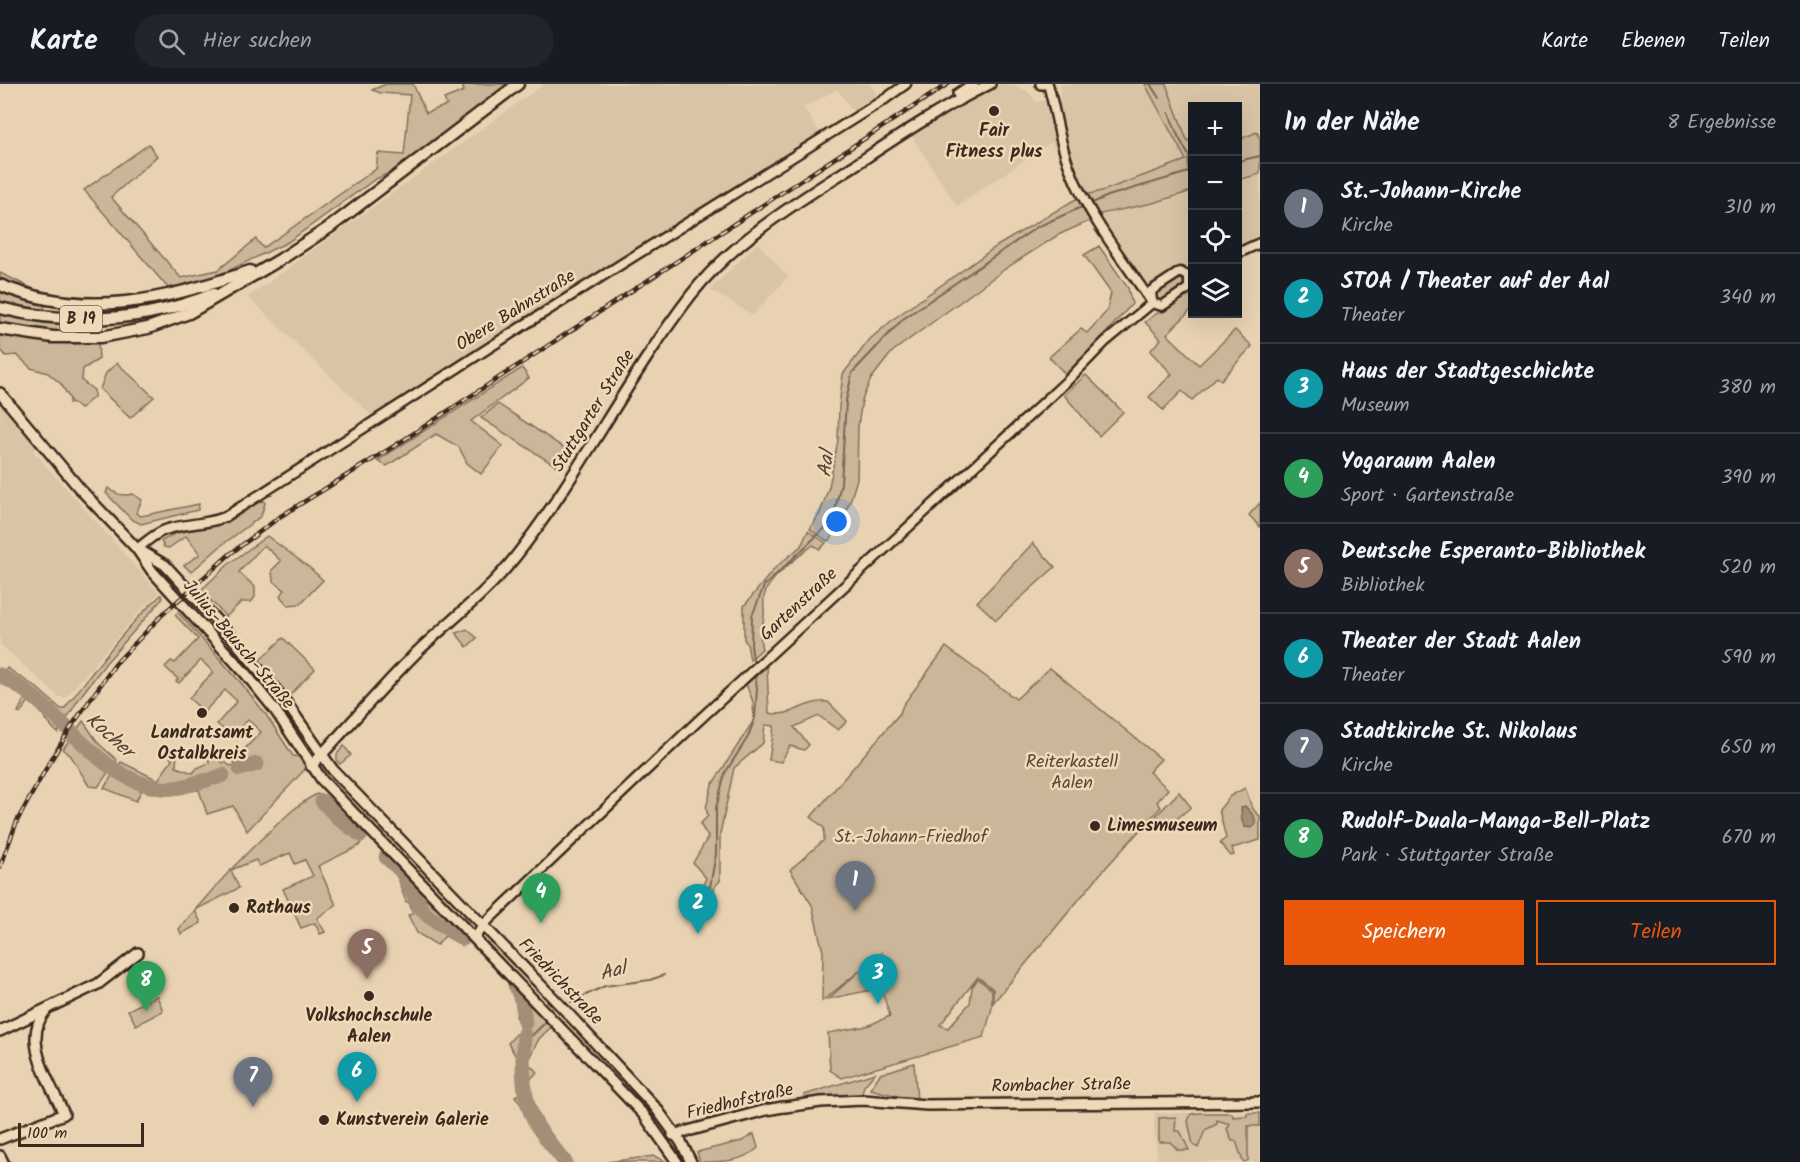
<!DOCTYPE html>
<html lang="de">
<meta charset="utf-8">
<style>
:root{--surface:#171b24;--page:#20242c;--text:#f1f3f6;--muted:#9ea1a6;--line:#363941;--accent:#ea580c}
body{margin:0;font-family:Kalam,sans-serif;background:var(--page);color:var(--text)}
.controls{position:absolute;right:18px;top:18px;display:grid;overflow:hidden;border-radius:0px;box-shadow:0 6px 24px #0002}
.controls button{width:54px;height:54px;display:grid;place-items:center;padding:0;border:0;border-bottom:2px solid var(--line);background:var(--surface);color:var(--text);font:30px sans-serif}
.scale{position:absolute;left:18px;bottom:15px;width:126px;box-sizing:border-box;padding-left:6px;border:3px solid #3b2a1e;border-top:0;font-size:16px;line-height:21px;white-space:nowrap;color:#3b2a1e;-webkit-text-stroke:4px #efd9b8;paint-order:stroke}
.you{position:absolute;left:837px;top:438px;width:21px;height:21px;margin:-15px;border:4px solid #fff;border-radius:50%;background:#1a73e8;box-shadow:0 0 0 9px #1a73e833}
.badge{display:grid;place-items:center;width:39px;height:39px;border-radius:50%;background:var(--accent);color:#fff;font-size:20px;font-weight:700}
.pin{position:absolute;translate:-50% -50px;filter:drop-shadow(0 2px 3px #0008)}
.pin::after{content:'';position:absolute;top:32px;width:21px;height:18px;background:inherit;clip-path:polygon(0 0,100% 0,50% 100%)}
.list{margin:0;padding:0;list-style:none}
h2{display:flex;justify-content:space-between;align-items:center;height:78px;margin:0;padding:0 24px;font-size:26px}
h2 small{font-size:20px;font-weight:400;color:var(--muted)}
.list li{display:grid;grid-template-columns:39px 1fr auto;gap:18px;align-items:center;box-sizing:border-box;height:90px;padding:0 24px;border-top:2px solid var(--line)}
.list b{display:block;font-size:22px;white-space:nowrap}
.list p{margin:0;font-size:20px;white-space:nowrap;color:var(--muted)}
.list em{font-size:20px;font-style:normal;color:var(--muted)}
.actions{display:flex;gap:12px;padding:18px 24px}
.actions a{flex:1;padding:14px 0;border:2px solid var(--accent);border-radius:0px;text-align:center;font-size:21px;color:var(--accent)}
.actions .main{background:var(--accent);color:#fff}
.icon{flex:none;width:33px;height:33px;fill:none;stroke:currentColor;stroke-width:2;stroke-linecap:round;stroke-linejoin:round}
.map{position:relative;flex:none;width:1260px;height:1078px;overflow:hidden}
header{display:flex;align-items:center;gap:36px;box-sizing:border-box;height:84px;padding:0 30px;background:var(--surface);border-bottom:2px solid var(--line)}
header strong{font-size:28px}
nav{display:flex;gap:33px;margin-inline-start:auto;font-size:21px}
.search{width:420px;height:54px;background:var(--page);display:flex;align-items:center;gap:15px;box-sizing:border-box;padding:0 21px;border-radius:33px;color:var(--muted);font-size:22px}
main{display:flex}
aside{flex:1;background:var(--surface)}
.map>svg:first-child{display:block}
.built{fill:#d9c4a5}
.green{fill:#cbb699;stroke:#83705c;stroke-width:1.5}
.water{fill:#a38f77;stroke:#796753;stroke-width:1.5}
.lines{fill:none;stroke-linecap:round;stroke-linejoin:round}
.stream{stroke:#796753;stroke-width:2}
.river{stroke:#a38f77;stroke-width:15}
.tertiary-casing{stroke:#3b2a1e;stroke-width:13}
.secondary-casing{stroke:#3b2a1e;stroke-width:14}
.trunk-casing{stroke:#3b2a1e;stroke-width:15}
.tertiary{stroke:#efd9b8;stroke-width:8}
.secondary{stroke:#efd9b8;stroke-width:9}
.trunk{stroke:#efd9b8;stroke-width:10}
.rail-casing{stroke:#3b2a1e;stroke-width:4.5}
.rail{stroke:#efd9b8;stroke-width:2;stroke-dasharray:7;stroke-linecap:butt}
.poi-dot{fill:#3b2a1e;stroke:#efd9b8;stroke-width:2}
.labels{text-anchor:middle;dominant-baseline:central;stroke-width:5;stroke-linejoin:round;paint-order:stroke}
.shield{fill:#efd9b8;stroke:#715e4c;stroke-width:1.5}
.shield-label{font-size:16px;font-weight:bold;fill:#3b2a1e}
.poi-label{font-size:18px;font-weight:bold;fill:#3b2a1e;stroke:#efd9b8}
.street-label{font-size:18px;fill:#3b2a1e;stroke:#efd9b8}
.park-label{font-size:18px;fill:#584637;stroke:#efd9b8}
.water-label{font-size:20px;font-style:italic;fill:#554334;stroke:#efd9b8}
</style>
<header>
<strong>Karte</strong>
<div class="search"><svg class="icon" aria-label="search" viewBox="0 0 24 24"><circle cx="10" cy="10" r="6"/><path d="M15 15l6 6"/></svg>Hier suchen</div>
<nav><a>Karte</a><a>Ebenen</a><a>Teilen</a></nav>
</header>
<main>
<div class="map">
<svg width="1260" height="1078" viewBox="0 0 1260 1078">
<rect width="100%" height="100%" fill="#e8d2b2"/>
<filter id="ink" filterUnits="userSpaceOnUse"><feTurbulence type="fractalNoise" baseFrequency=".0167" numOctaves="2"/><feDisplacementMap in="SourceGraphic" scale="12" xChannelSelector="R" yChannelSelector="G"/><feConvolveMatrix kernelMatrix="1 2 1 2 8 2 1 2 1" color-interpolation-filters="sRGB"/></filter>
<g filter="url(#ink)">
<g class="built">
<path d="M 544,0 L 870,0 L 879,15 L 855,30 L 837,5 L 804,24 L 821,51 L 373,333 L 248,213 Z"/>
<path d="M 1002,0 L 1013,1 L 1027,7 L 1037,18 L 1060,14 L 1060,0 L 1260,0 L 1260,55 L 1256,48 L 1238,56 L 1238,22 L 1192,22 L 1192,74 L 1102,107 L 1079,113 L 1071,97 L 1060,66 L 1056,68 L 1051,58 L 957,122 L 911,51 L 995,2 Z"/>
<path d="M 1260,90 L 1260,157 L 1238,167 L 1238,96 Z"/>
<path d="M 1192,107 L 1192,188 L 1151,205 L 1109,152 L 1096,131 L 1153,119 Z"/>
<path d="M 758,159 L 788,193 L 753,231 L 710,206 Z"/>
<path d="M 0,305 L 42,353 L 33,367 L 159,509 L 139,528 L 65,614 L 59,613 L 0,560 Z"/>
<path d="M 1155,1029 L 1260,1029 L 1260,1078 L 1158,1078 L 1154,1042 Z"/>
</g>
<g class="green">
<path d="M 386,0 L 413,0 L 426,29 L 447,21 L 444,15 L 464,7 L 462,0 L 515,0 L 414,77 L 374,96 L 288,158 L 217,192 L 196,200 L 168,204 L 84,106 L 149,60 L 157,72 L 111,113 L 181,194 L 218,186 L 256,155 L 263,164 L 376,85 L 378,69 L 404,71 L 410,11 L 381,9 L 372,6 Z"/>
<path d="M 1145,0 L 1166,0 L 1187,56 L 1192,59 L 1192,107 L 1153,119 L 1096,131 L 1085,111 L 1102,107 L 1186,76 Z"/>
<path d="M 1257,48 L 1260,55 L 1260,90 L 1238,96 L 1238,56 Z"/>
<path d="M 1079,113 L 1092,136 L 1058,151 L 1005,185 L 892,268 L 871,295 L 862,316 L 858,342 L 857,395 L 850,418 L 831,455 L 827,457 L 810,445 L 820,429 L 829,403 L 838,356 L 839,322 L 843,290 L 870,255 L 896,233 L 997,162 Z"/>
<path d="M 1099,162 L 1128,204 L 1132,220 L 1067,292 L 1049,273 L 1081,245 L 1087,249 L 1107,227 L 1111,209 L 1084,171 Z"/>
<path d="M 0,189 L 44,210 L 45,233 L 66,235 L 70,258 L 39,257 L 74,260 L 98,258 L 99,275 L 83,285 L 82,297 L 94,306 L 94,313 L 80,325 L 72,318 L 69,319 L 70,315 L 61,300 L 48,289 L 31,284 L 17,271 L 6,272 L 0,265 Z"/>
<path d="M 1180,191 L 1187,194 L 1186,201 L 1160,219 L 1154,217 L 1154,210 Z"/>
<path d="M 1190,205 L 1192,208 L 1192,225 L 1167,250 L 1199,281 L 1235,246 L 1252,262 L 1221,296 L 1217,293 L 1192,316 L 1182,307 L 1163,326 L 1149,313 L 1172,290 L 1150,267 L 1161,255 L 1145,238 Z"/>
<path d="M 117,279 L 154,313 L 130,334 L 100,305 L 106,289 Z"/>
<path d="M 522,284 L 529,294 L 471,337 L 503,362 L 481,390 L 467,379 L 459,363 L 436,350 L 387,382 L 377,377 Z"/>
<path d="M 1086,291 L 1123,328 L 1099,352 L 1064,311 Z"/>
<path d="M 498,320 L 570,368 L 559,384 L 481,334 Z"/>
<path d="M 108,404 C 117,411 123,412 133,410 L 142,416 L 136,429 L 141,432 L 199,420 L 198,426 L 141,440 L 131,435 L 106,409 Z"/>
<path d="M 263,416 L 265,419 L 261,432 L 222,461 L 191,488 L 184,481 L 200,470 L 186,452 L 169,464 L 164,463 L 161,457 L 178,448 L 219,440 Z"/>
<path d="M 1260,419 L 1260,443 L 1249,431 Z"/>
<path d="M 808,447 L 826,459 L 820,465 L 813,461 C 799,472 770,493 765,509 C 762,517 765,524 764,532 C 763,546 758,550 762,565 L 750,576 L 747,560 L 744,555 L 744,522 L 775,484 L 801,462 Z"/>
<path d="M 267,452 L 310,484 L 323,496 L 300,520 L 288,521 L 280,512 L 285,506 L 273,497 L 272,486 L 281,477 L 264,461 L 239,488 L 255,503 L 255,513 L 251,518 L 241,518 L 226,533 L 201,506 L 230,479 Z"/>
<path d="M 1033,459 L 1055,483 L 996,536 L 977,518 Z"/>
<path d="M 161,511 L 163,514 L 106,579 L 80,613 L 58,649 C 45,638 44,628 29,617 L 20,629 L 18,628 L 26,612 L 0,597 L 0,593 L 7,584 L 37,604 L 61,625 L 64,625 C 95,586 123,545 161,511 Z"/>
<path d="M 178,528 L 242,600 L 267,632 L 293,672 L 304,673 L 310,680 L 247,747 L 233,722 L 207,730 L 199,706 L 166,709 L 143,704 L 136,717 L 104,704 L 121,678 L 158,696 L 172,676 L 170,673 L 175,667 L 177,668 L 176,683 L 193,689 L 197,684 L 209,679 L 208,670 L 213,669 L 222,679 L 225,678 L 230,682 L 235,681 L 233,675 L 234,673 L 236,674 L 261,648 L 248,636 L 231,652 L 217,640 L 237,617 L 225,606 L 204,628 L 189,614 L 213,588 L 201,576 L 179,599 L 176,597 L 178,595 L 165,583 L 171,577 L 175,579 L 198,555 L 175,531 Z"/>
<path d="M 467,545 L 477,554 L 467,563 L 456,549 Z"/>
<path d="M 283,554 L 315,585 L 288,613 L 259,577 Z"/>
<path d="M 946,563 L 1016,615 L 1050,584 L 1161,675 L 1149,688 L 1168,705 L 1157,718 L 1161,723 L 1101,789 L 993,919 L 993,905 L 978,893 L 940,941 L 948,944 L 970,919 L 972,903 L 978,895 L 992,906 L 992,924 L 984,953 L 842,994 L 830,986 L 828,949 L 867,942 L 890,932 L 881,904 L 828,915 L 868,880 L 880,889 L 876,885 L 882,869 L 822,917 L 823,868 L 812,821 L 790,786 L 824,756 L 824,744 L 811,733 L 900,629 L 903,621 Z"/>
<path d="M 767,583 L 769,629 C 792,634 805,616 828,618 L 847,637 L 838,646 L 819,632 L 794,643 L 809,661 L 804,666 L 790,662 L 781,678 L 769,676 L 774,642 L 765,641 L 763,659 L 734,684 L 720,750 L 720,797 L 715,802 L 709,829 L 697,828 L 693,823 L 706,794 L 693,779 L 708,753 L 700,740 L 708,732 L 706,724 L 712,701 L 754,636 L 753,618 L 746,600 Z"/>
<path d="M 83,637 L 99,660 L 117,676 L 98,703 L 89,702 L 71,672 L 63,665 Z"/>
<path d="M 344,662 L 351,671 L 340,680 L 337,677 L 337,670 Z"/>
<path d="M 1245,704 C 1250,714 1250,726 1260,732 L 1260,756 L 1232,764 L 1234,771 L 1231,772 L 1220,759 L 1226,754 L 1219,726 L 1230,712 Z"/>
<path d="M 1179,708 L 1191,723 L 1168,742 L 1156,732 Z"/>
<path d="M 317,710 L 325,713 L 365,751 L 359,762 L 318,782 L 336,821 L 317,834 L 325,848 L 320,850 L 315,839 L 301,844 L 283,805 L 313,792 L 305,776 L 295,780 L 290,769 L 259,782 L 256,776 L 231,786 L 239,804 L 195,826 L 201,839 L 181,850 L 179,845 C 208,810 237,777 270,747 C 285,733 299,719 317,710 Z"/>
<path d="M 404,790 C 420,817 447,829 463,855 L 460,860 L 445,852 L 437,861 L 417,849 L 408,831 L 413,830 L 409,818 L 406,818 L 400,801 Z"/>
<path d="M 511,898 L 552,942 L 539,955 L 527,978 L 537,988 L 529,997 C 533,1026 537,1033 554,1057 L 546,1062 L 541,1053 L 537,1052 L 522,1022 L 515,1012 L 523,1008 L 520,989 L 520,969 L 515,971 L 508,959 L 527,938 L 526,933 L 518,936 L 516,932 L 517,923 L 508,900 Z"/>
<path d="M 157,912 L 163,927 L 136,941 L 128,926 Z"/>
<path d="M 914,979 L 917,1017 L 870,1005 L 880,990 Z"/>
<path d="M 875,989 L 864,1002 L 861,1013 L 805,1017 L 804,1011 Z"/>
<path d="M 1200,1029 L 1232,1029 L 1233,1033 L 1247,1032 L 1247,1029 L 1260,1029 L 1260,1042 L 1248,1042 L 1248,1077 L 1243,1078 L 1236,1057 L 1232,1057 L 1227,1045 L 1230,1040 L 1217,1036 L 1217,1040 L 1205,1046 L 1198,1064 L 1193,1061 L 1188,1037 L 1191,1030 Z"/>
<path d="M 1176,1033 L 1175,1047 L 1180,1047 L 1189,1066 L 1178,1066 L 1170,1058 L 1159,1058 L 1159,1034 Z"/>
<path d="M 754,1050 L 758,1064 C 743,1078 721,1078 700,1078 L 697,1068 L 742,1057 Z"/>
<path d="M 654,1072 L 667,1078 L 607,1078 Z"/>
</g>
<path class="water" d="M 1245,722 L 1254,732 L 1256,740 L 1252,744 L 1245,743 L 1242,737 L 1241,724 Z"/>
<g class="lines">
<g class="stream">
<path d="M 1150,0 L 1159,14"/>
<path d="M 1169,29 L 1178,52 L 1189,72 L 1188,88"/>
<path d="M 1238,77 L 1260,72"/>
<path d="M 1090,120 L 1108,112 L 1192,87"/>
<path d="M 754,583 L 751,561 L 752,532 L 764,502 L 825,444 L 835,426 L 841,399 L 846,317 L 852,289 L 903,235 L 1037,143 L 1084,122"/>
<path d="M 704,835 L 716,770 L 716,724 L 725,689 L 748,653 L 755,634 L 757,605 L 755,588"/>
<path d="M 571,918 L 605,902 L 650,896 L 664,891"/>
<path d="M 524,959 L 547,937"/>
</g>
<g class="river">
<path d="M 0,591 C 16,600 31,610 45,623 C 80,654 112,698 161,704 C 176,706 192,700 207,696"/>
<path d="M 240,685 L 257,680"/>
<path d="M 215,694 L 223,691"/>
<path d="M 322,717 L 340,736 L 361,751"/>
<path d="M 386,773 L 401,787 L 420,823 L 428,832 L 463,855"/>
<path d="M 517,904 L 522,916 L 525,939"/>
<path d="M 524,951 C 522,977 522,1017 536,1040 C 544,1053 555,1065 565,1078"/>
</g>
<defs>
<g id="tertiary">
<path d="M 1048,0 C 1056,28 1059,58 1070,85 C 1089,134 1123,175 1152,219"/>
<path d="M 1238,169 L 1260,159"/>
<path d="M 1152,218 L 1151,207 L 1180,188 L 1189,193"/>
<path d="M 1152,219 L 1162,222 L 1189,204 L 1189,193"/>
<path d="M 137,465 C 146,458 154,450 165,446 C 184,439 206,441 225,433 L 529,238 L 885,15 L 906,0"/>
<path d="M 475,854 L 483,841 L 698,637 L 1068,296 L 1105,258 L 1152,219"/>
</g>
<g id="secondary">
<path d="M 1041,0 L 1047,0"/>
<path d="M 958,10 L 973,0"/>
<path d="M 0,309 L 80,405 L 137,465 L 152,487 L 245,589 L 275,626 L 322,696 L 644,1031 L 677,1078"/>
<path d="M 138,465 L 165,481 L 230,551 L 285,617 L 333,686 L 561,922 L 656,1024 L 681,1058 L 691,1078"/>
<path d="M 311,682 C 347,644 381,604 418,567 C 451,536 488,508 516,472 C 581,389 627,294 691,211 C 734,156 797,118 855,81 C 899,52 942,23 990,0"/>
<path d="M 0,947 L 98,900 L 138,869"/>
<path d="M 785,1023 L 821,1018 L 863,1016 L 927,1021 L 1260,1018"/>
<path d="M 673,1051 L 766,1026 L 783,1023"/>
<path d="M 0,1055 L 64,1030 C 51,1000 20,956 46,926"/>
<path d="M 0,1072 L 3,1078"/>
</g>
<g id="trunk">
<path d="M 0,201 C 85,236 167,216 250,187"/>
<path d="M 0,224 C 72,242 145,237 214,210"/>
<path d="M 0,245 L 53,253 L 101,253 L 148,244 L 189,229 L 281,175 L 330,143 L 518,0"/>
</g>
</defs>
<use href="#tertiary" class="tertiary-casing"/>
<use href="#secondary" class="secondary-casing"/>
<use href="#trunk" class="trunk-casing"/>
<use href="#tertiary" class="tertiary"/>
<use href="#secondary" class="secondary"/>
<use href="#trunk" class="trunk"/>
<defs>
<path id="rail" d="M 0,783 L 17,737 L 48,681 L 73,640 L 116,579 L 163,530 L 230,470 L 281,432 L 396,361 L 948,0"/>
</defs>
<use href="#rail" class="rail-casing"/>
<use href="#rail" class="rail"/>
</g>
</g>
<g class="poi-dot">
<circle cx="994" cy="27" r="6"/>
<circle cx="202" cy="629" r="6"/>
<circle cx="1095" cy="742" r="6"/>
<circle cx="234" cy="824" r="6"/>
<circle cx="369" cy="912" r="6"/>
<circle cx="324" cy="1036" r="6"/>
</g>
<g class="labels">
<rect class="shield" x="60" y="222" width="42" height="26" rx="4.5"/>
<g class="shield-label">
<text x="81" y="235">B 19</text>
</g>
<g class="poi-label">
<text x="994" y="47">Fair<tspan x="994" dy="21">Fitness plus</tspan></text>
<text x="202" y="649">Landratsamt<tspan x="202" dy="21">Ostalbkreis</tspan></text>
<text x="1107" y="742" text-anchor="start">Limesmuseum</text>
<text x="246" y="824" text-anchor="start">Rathaus</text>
<text x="369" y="932">Volkshochschule<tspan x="369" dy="21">Aalen</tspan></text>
<text x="336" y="1036" text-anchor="start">Kunstverein Galerie</text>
</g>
<g class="street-label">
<text transform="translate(516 227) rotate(-32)">Obere Bahnstraße</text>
<text transform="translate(594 327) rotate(-58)">Stuttgarter Straße</text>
<text transform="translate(799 521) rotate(-43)">Gartenstraße</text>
<text transform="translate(238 561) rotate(50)">Julius-Bausch-Straße</text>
<text transform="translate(560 898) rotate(46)">Friedrichstraße</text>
<text transform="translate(1061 1002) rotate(-1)">Rombacher Straße</text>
<text transform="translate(740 1018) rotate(-13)">Friedhofstraße</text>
</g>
<g class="park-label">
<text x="1072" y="678">Reiterkastell<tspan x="1072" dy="21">Aalen</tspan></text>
<text x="911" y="753">St.-Johann-Friedhof</text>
</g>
<g class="water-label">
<text transform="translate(827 380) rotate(-83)">Aal</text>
<text transform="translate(109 652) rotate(42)">Kocher</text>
<text transform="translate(613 888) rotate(-14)">Aal</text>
</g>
</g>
</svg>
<div class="controls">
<button>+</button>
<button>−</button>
<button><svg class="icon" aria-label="locate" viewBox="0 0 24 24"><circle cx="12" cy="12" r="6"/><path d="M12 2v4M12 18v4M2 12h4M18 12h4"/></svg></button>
<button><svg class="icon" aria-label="layers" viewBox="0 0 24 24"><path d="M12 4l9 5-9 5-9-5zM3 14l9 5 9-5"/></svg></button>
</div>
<div class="scale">100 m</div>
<div class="you"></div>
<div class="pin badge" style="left:855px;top:827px;background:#6b7280">1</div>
<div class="pin badge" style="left:698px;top:850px;background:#0f9aa8">2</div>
<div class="pin badge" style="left:878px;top:920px;background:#0f9aa8">3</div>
<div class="pin badge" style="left:541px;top:839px;background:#2e9e5b">4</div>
<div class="pin badge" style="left:367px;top:895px;background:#8d6e63">5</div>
<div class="pin badge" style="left:357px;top:1018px;background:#0f9aa8">6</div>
<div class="pin badge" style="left:253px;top:1023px;background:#6b7280">7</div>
<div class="pin badge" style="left:146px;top:927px;background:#2e9e5b">8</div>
</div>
<aside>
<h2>In der Nähe<small>8 Ergebnisse</small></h2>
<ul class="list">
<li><span class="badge" style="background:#6b7280">1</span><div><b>St.-Johann-Kirche</b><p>Kirche</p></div><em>310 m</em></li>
<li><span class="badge" style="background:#0f9aa8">2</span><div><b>STOA / Theater auf der Aal</b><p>Theater</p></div><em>340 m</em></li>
<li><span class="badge" style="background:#0f9aa8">3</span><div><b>Haus der Stadtgeschichte</b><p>Museum</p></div><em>380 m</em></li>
<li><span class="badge" style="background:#2e9e5b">4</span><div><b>Yogaraum Aalen</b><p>Sport · Gartenstraße</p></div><em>390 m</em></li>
<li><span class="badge" style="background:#8d6e63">5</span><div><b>Deutsche Esperanto-Bibliothek</b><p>Bibliothek</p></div><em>520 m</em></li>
<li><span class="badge" style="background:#0f9aa8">6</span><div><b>Theater der Stadt Aalen</b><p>Theater</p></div><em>590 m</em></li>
<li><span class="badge" style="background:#6b7280">7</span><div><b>Stadtkirche St. Nikolaus</b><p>Kirche</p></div><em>650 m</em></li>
<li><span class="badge" style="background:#2e9e5b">8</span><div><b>Rudolf-Duala-Manga-Bell-Platz</b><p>Park · Stuttgarter Straße</p></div><em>670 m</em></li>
</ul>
<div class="actions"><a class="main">Speichern</a><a>Teilen</a></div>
</aside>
</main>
